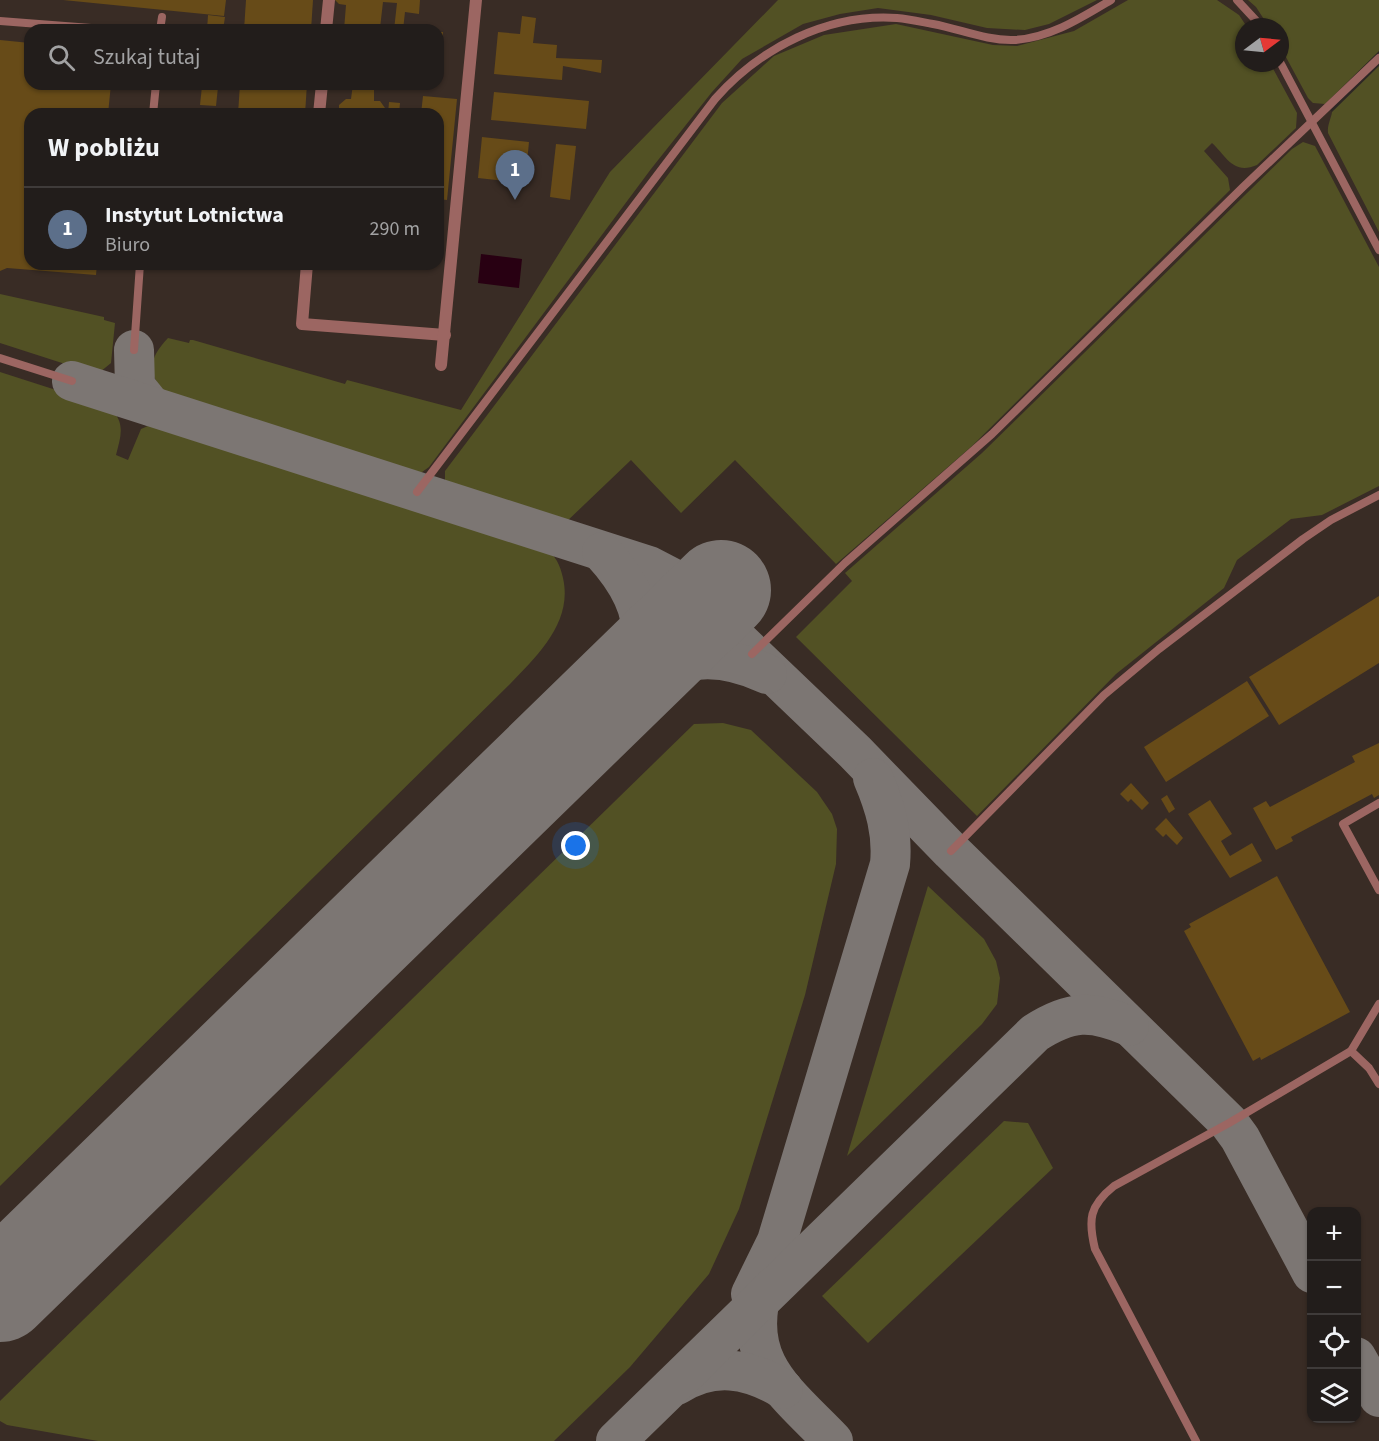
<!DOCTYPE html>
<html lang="pl">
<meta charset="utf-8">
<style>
:root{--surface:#221d1b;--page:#2e2a28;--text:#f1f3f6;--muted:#a2a2a3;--line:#3f3b3a;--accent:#54cdc6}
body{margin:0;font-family:"Source Sans 3",sans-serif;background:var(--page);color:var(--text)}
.controls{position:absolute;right:18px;bottom:18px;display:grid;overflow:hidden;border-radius:12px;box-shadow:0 2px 4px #0004}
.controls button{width:54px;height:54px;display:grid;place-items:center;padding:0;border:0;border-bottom:2px solid var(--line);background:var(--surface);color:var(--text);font:30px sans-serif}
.compass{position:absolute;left:1235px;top:18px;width:54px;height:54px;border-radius:50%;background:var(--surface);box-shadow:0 2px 4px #0004;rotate:74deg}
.you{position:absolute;left:576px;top:846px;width:21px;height:21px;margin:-15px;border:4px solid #fff;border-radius:50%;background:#1a73e8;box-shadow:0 0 0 9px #1a73e833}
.badge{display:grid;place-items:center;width:39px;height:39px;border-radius:50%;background:var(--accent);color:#fff;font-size:20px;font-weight:700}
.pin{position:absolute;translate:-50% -50px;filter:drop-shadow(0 2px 3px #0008)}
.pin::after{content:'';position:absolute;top:32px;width:21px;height:18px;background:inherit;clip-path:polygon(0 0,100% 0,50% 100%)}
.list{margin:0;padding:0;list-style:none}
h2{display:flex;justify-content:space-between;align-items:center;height:78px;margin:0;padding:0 24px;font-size:26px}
h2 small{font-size:20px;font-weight:400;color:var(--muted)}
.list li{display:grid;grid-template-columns:39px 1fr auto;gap:18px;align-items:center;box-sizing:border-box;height:84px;padding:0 24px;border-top:2px solid var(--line)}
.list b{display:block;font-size:22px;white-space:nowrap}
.list p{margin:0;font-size:20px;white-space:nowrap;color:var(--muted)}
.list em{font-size:20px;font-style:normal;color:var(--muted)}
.icon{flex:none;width:33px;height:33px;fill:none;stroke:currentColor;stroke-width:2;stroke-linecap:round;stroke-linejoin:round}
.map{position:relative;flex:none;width:1379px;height:1441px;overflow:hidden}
.search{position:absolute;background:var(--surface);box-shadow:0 2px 4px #0004;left:24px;top:24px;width:420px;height:66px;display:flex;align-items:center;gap:15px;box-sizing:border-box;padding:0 21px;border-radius:18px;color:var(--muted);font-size:22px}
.panel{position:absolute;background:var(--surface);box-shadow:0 2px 4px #0004;left:24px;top:108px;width:420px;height:162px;border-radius:18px}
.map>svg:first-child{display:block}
.built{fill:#392c25;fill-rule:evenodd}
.green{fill:#525124}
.water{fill:#280012}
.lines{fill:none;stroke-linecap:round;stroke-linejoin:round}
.taxiway{stroke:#7c7673;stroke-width:40}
.runway{stroke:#7c7673;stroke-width:100}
.building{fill:#674b18}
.lane{stroke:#9c6662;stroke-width:8}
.street{stroke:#9c6662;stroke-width:12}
</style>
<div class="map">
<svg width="1379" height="1441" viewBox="0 0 1379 1441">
<rect width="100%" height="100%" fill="#2e2724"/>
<path class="built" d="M 0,0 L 1270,0 L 1323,102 L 1332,112 L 1331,118 L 1379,210 L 1379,1441 L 0,1441 ZM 1244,27 L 1280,27 L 1280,63 L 1244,63 ZM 30,30 L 438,30 L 438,84 L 30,84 ZM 30,114 L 438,114 L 438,264 L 30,264 ZM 1312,1212 L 1356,1212 L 1356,1418 L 1312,1418 Z"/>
<g class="green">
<path d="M 778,0 L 1097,0 L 1049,24 L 1025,30 L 987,28 L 931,15 L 878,8 L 840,14 L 803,24 L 742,59 L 712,92 L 651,169 L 429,467 L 422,472 L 408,475 L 172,399 C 147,377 146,361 168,338 L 189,343 L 190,340 L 193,340 L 345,384 L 347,380 L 461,410 L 610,172 Z"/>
<path d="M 1128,0 L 1217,0 L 1239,15 L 1247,27 L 1244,27 L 1244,63 L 1270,63 L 1297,113 L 1296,128 L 1257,165 C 1233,175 1227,157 1212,143 L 1204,151 L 1228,178 L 1230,190 L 972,446 L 836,564 L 735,460 L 681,513 L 631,460 L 563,525 L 451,489 L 445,481 L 445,471 L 722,103 L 774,56 L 824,35 L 896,24 L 993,45 L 1017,46 L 1074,31 Z"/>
<path d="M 1248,0 L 1379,0 L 1379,51 L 1325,104 L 1313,103 L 1308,98 L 1280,46 L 1280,27 L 1269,27 L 1256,7 Z"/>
<path d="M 1379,66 L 1379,232 L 1328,133 C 1327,125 1331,119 1332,112 Z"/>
<path d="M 1303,142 L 1315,146 L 1379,267 L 1379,486 L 1322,515 L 1291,519 L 1237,560 L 1224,588 L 1116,674 L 977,816 L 796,637 L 852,581 L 845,573 L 982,453 L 1292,149 Z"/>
<path d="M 0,294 L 104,317 L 104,320 L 115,323 L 111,363 L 100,372 L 93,373 L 0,343 Z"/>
<path d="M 0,372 L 109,407 C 126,422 121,436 116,455 L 128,460 L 141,429 L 157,422 L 544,548 C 556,555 560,565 563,578 C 573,622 538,655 510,684 L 0,1186 Z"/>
<path d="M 723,723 L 751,730 L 817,792 L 832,814 L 837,829 L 836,864 L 805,995 L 739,1209 L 709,1274 L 630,1367 L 554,1441 L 98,1441 L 7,1425 L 0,1421 L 0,1401 L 694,724 Z"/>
<path d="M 928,886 L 984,939 L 996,961 L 1000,978 L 997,1004 L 982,1024 L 847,1156 Z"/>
<path d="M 1004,1121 L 1028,1123 L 1053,1168 L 868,1343 L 822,1296 Z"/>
</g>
<path class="water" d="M 481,254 L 522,259 L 519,288 L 478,283 Z"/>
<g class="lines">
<g class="taxiway">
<path d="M 134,350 L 135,386 L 151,406"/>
<path d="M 72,381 L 649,566 L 674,579 L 855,752 L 951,851 L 1229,1123 L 1240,1138 L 1312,1273"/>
<path d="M 602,552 C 624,576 646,608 641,643 C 640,656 631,670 627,682"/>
<path d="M 627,682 C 682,660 710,648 767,674"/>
<path d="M 763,1287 C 740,1362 786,1392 833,1441"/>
<path d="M 751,1294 L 777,1241 L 890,864 C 893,833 885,806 873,778"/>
<path d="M 1356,1357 L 1379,1397"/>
<path d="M 677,1385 C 713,1362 748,1368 783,1389"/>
<path d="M 616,1441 L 1035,1033 C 1071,1010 1091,1010 1129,1026"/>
</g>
<path class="runway" d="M 0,1292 L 721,590"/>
</g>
<g class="building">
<path d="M 63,0 L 226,0 L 224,16 Z"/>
<path d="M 246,0 L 313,0 L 311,30 L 244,30 Z"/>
<path d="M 335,0 L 420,0 L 419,14 L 405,12 L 403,30 L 394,30 L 397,3 L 383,2 L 380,28 L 394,30 L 344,30 L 346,5 L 339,4 Z"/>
<path d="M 208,15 L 225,17 L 223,30 L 207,30 Z"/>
<path d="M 522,16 L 536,18 L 533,43 L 557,45 L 556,58 L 602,60 L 601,73 L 563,66 L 562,80 L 494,74 L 498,32 L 520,34 Z"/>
<path d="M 438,32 L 443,32 L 440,68 L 438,68 Z"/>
<path d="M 0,40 L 30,43 L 30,84 L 111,84 L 108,114 L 30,114 L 30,264 L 97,264 L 96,275 L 7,268 L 0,271 Z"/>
<path d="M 240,84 L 307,84 L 305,114 L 238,114 Z"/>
<path d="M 353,84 L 374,84 L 374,101 L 380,101 L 385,108 L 384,114 L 339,114 L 339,105 L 346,99 L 351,99 Z"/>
<path d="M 202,86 L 218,87 L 216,106 L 200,105 Z"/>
<path d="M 494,92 L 589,101 L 586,129 L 491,120 Z"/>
<path d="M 423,96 L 457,99 L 447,200 L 438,199 L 438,114 L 421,114 Z"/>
<path d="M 389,102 L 400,103 L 399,114 L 388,114 Z"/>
<path d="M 482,137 L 529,142 L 525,183 L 478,178 Z"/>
<path d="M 556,144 L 576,146 L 570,200 L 550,197 Z"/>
<path d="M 1379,596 L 1379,663 L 1279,725 L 1249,677 Z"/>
<path d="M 1247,681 L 1269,716 L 1166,782 L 1144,747 Z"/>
<path d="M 1379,743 L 1379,795 L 1374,798 L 1372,794 L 1291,837 L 1293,841 L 1276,850 L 1253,808 L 1266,801 L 1270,807 L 1355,762 L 1352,756 Z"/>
<path d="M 1131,783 L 1149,803 L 1142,810 L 1131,799 L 1128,802 L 1120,794 Z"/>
<path d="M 1167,795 L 1175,809 L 1169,813 L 1161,799 Z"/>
<path d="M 1210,800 L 1232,834 L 1221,841 L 1230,856 L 1252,843 L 1262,861 L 1230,878 L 1188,814 Z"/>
<path d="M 1166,818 L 1183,838 L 1177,845 L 1166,834 L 1163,837 L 1155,829 Z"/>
<path d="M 1277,876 L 1350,1012 L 1261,1060 L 1260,1057 L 1253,1061 L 1184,931 L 1191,927 L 1189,924 Z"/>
</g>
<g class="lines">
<g class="lane">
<path d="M 1237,0 L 1262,27"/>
<path d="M 0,21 L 117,30"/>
<path d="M 160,30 L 162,17"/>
<path d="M 1280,62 L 1379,250"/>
<path d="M 153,114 L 156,84"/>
<path d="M 134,350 L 140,264"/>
<path d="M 0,358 L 72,381"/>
<path d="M 417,492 L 715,99 C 760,48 828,13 897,18 C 909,19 922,22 933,24 C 960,29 987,41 1014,40 C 1050,38 1081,18 1111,0"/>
<path d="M 752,654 L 845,563 L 992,434 L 1243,187 L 1379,58"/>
<path d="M 1379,803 L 1343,824 L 1379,890"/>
<path d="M 951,851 L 1104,695 L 1159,649 L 1303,539 L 1331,520 L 1379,495"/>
<path d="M 1351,1051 L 1369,1068 L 1379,1084"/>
<path d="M 1196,1441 L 1095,1249 C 1088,1220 1089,1206 1114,1186 L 1229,1123 L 1351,1051 L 1379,1004"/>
</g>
<g class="street">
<path d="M 326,30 L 329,0"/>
<path d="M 319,114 L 322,84"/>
<path d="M 307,264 L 302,324 L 445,335"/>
<path d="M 441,365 L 476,0"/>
</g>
</g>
</svg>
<div class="controls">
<button>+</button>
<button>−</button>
<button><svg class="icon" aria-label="locate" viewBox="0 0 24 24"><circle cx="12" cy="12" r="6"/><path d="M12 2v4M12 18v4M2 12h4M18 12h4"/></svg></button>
<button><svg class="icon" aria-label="layers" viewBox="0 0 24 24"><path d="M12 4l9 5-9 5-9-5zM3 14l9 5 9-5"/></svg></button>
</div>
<svg class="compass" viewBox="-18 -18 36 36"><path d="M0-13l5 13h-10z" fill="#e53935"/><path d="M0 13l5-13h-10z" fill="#a2a2a3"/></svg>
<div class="you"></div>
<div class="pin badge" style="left:515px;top:200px;background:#5c6f8a">1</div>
<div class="search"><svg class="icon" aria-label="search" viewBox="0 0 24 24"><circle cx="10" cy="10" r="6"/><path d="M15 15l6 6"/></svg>Szukaj tutaj</div>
<section class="panel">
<h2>W pobliżu<small></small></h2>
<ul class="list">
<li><span class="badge" style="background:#5c6f8a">1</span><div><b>Instytut Lotnictwa</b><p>Biuro</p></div><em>290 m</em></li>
</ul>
</section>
</div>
